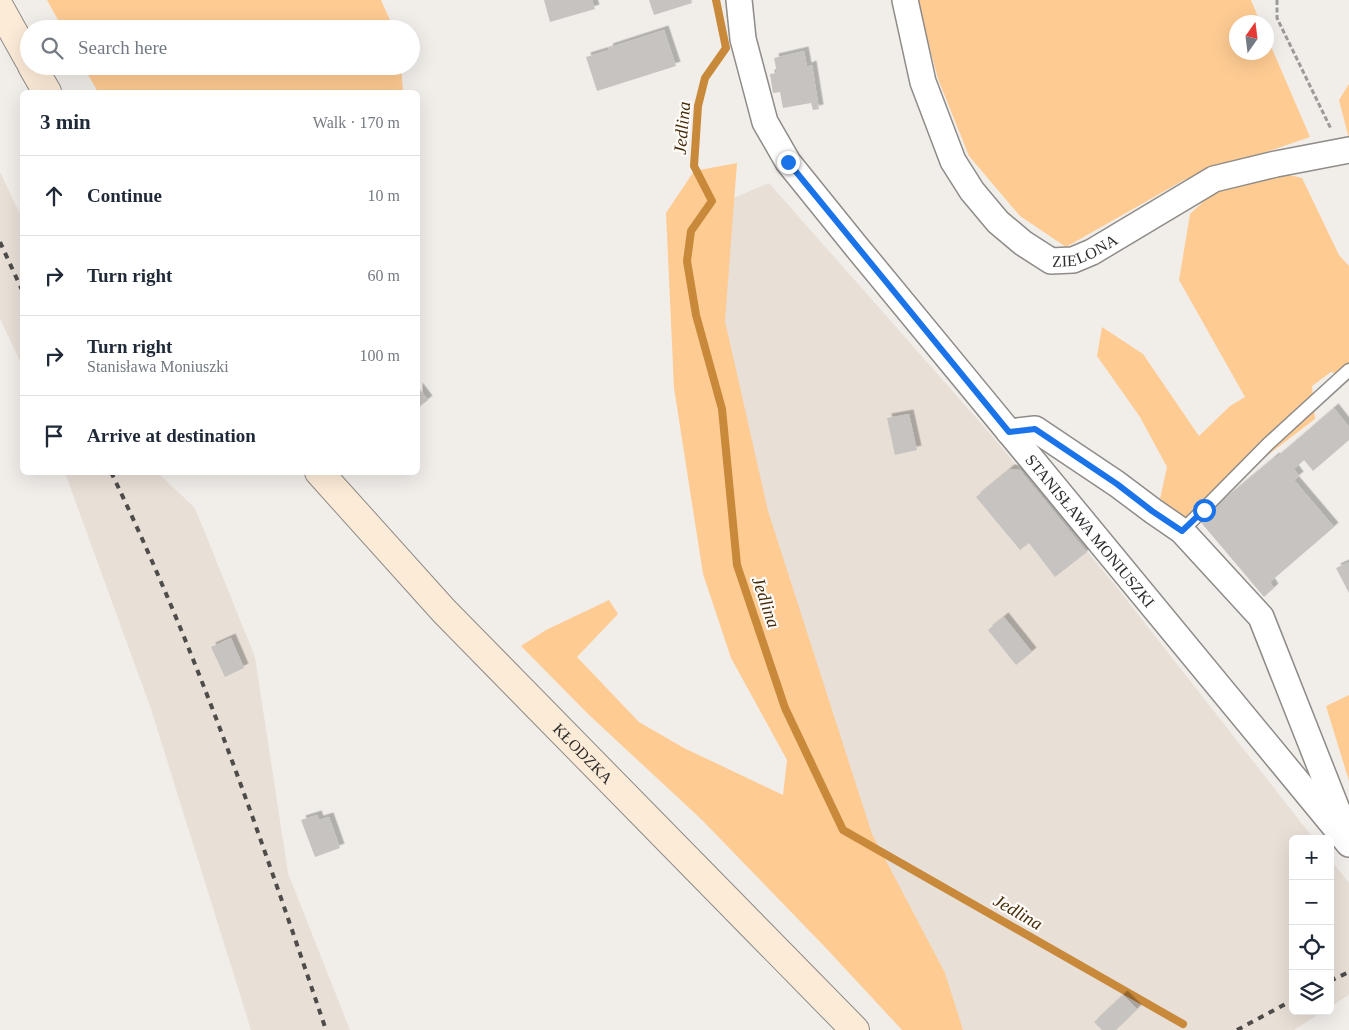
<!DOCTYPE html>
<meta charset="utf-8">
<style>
:root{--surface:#fff;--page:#f6f6f7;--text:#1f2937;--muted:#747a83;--line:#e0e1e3}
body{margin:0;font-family:Georgia,serif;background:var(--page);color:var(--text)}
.controls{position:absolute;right:15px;bottom:15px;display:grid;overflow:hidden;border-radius:8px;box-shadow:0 5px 20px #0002}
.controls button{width:45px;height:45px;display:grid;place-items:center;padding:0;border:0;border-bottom:1px solid var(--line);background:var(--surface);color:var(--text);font:25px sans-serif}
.compass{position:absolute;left:1229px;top:15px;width:45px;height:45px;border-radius:50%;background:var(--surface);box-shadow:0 5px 20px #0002;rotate:14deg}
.stop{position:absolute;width:15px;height:15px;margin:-11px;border:4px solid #1a73e8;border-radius:50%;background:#fff}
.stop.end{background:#1a73e8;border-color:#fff;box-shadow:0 1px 5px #0008}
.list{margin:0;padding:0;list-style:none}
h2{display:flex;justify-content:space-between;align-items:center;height:65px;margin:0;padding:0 20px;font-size:21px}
h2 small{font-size:16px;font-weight:400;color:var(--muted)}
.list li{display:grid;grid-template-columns:32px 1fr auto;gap:15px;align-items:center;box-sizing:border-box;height:80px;padding:0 20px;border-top:1px solid var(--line)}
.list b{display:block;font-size:19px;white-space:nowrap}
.list p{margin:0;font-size:16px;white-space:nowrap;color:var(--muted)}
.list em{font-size:16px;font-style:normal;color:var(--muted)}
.icon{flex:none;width:28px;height:28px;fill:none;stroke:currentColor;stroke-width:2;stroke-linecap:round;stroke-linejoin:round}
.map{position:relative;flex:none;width:1349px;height:1030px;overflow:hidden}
.search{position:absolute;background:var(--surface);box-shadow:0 5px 20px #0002;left:20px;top:20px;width:400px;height:55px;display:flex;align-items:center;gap:12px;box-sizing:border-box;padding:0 18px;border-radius:28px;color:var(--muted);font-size:19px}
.panel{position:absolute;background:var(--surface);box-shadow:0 5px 20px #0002;left:20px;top:90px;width:400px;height:385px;border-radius:8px}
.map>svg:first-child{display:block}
.built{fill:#e8dfd7}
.green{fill:#fecb93}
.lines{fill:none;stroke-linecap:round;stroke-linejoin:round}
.stream{stroke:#c8893a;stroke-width:8}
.building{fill:#c6c3c0;filter:url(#shadow)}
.lane-casing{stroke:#8e8b88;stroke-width:15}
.street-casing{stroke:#8e8b88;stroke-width:28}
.secondary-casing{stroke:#8e8b88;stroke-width:30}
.path{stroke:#9d9b98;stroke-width:3;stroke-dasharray:5 2.5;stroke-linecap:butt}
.lane{stroke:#fff;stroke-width:12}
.street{stroke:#fff;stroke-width:25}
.secondary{stroke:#fcebd7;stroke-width:28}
.rail{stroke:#4d4c4a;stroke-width:4;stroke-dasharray:6 6;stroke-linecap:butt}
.route{stroke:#1a73e8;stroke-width:6}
.labels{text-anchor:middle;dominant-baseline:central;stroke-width:4.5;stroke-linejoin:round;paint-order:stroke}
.street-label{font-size:16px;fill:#2e2d2c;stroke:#fefbf8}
.water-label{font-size:18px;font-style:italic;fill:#442a08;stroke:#fefbf8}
</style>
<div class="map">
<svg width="1349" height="1030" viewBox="0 0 1349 1030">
<defs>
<filter id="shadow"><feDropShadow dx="4.5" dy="-4.5" stdDeviation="0" flood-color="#0004"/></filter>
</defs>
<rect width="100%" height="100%" fill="#f1eeea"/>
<g class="built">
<path d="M 0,172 L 22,218 L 22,365 L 0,319 Z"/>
<path d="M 769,183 L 994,438 L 1119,590 L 1314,839 L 1293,839 L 1293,1011 L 1324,1011 L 1294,1030 L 949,1030 L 774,598 L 709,242 L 724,202 Z"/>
<path d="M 65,473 L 158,473 L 195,508 L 255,657 L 288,873 L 350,1030 L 251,1030 L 151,709 Z"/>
<path d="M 1330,859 L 1349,883 L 1349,995 L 1330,1007 Z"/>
</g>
<g class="green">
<path d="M 47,0 L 381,0 L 394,29 L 63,29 Z"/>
<path d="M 917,0 L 1251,0 L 1260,22 L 1236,22 L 1236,52 L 1266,52 L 1267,37 L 1310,137 L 1184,180 L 1066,247 L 1020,216 L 969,156 L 938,79 Z"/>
<path d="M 83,66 L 401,66 L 403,92 L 98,92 Z"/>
<path d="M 1349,84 L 1349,139 L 1339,100 Z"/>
<path d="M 737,163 L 725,321 L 768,511 L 872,834 L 945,973 L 963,1030 L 902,1030 L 824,946 L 701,819 L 588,714 L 521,646 L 546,630 L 609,600 L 618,614 L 577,657 L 639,722 L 684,748 L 783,795 L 787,760 L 731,658 L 703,574 L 674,388 L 666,213 L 694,171 Z"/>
<path d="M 1264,169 L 1302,178 L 1339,255 L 1349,266 L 1349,377 L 1331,372 L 1312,386 L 1315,419 L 1184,519 L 1160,499 L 1167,467 L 1140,417 L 1097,356 L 1102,327 L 1143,354 L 1199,436 L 1230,406 L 1245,397 L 1179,280 L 1190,214 L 1222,184 Z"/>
<path d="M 1349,695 L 1349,781 L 1326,706 Z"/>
</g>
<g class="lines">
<path class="stream" d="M 716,0 L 726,48 L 705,78 L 698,106 L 694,166 L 712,201 L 691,231 L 687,261 L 696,315 L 722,409 L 737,565 L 785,708 L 843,830 L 1183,1024"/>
</g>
<g class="building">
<path d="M 544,0 L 592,0 L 595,9 L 550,22 Z"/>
<path d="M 649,0 L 691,0 L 692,3 L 654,15 Z"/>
<path d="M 664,30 L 676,66 L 597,91 L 586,57 L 609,50 L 608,48 Z"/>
<path d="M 804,51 L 807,67 L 812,65 L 819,109 L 813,110 L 811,103 L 783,108 L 780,92 L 773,93 L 770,74 L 777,73 L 774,58 Z"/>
<path d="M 418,387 L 428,400 L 418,408 Z"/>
<path d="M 1334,408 L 1349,427 L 1349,440 L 1313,471 L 1304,460 L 1294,469 L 1299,476 L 1294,480 L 1334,527 L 1270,582 L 1274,588 L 1264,597 L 1199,520 L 1275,457 L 1276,458 Z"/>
<path d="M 909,414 L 917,450 L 895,455 L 887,418 Z"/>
<path d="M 1010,469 L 1020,470 L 1087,552 L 1055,577 L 1029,543 L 1020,550 L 976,497 Z"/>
<path d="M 1349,562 L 1349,593 L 1336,568 Z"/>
<path d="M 1004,617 L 1032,652 L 1016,665 L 988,630 Z"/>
<path d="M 231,638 L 244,668 L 225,677 L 211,647 Z"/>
<path d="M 317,815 L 319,820 L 329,817 L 340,848 L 315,857 L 301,820 Z"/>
<path d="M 1123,995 L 1137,1009 L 1116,1030 L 1102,1030 L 1094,1022 Z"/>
</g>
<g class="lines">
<defs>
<path id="lane" d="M 1182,531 L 1269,443 L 1349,370"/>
<g id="street">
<path id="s1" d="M 739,0 L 743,39 L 765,122 L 788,162 L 855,245 L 1349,844"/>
<path id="s2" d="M 905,0 L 923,82 L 953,161 L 972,191 L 998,222 L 1023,243 L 1051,261 L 1073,260 L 1092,252 L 1214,179 L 1276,164 L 1349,150"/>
<path d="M 1009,432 L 1035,429 L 1117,484 L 1153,511 L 1182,531 L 1261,617 L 1344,827"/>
</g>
<g id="secondary">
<path d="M 0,8 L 29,60"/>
<path d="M 32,66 L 47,92"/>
<path id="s3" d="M 319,472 L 444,611 L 855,1030"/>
</g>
</defs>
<use href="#lane" class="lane-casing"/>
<use href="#street" class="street-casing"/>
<use href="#secondary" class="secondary-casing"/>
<path class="path" d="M 1277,0 L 1277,18 L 1331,129"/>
<use href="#lane" class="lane"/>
<use href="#street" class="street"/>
<use href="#secondary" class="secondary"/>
<g class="rail">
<path d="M 0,242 L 22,290"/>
<path d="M 111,472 C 198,652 262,841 326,1030"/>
<path d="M 1330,981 L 1349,972"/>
<path d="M 1237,1030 L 1293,1000"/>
</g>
</g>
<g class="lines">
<path class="route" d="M 788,162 L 1009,432 L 1035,429 L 1117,484 L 1152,511 L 1182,531 L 1204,510"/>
</g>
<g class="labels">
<g class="street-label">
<text stroke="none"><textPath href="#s2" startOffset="346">ZIELONA</textPath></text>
<text stroke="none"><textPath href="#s1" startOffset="648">STANISŁAWA MONIUSZKI</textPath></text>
<text stroke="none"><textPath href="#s3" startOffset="386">KŁODZKA</textPath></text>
</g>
<g class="water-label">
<text transform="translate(682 128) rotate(-85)">Jedlina</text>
<text transform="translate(766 602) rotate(71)">Jedlina</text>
<text transform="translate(1018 912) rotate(30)">Jedlina</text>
</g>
</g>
</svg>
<div class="controls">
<button>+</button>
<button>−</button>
<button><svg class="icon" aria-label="locate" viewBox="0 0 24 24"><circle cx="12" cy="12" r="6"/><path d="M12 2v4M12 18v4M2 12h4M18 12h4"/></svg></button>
<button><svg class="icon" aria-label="layers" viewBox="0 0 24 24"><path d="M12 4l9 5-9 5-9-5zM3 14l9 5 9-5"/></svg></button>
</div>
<svg class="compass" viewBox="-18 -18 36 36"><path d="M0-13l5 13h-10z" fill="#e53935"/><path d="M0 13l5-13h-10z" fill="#747a83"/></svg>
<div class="stop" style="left:1204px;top:510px"></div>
<div class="stop end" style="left:788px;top:162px"></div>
<div class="search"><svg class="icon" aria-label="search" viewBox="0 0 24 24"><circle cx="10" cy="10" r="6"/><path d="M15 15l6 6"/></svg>Search here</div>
<section class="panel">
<h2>3 min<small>Walk · 170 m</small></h2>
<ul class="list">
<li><svg class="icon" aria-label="ahead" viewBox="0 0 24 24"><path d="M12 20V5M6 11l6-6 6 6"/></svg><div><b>Continue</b></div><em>10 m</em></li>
<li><svg class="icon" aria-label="right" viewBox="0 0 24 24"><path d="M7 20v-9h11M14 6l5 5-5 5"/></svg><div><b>Turn right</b></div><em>60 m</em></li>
<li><svg class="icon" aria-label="right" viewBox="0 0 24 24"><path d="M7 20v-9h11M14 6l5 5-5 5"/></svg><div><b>Turn right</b><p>Stanisława Moniuszki</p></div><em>100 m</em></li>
<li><svg class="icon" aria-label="arrive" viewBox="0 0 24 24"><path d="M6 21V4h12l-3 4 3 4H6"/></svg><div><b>Arrive at destination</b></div></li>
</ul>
</section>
</div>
